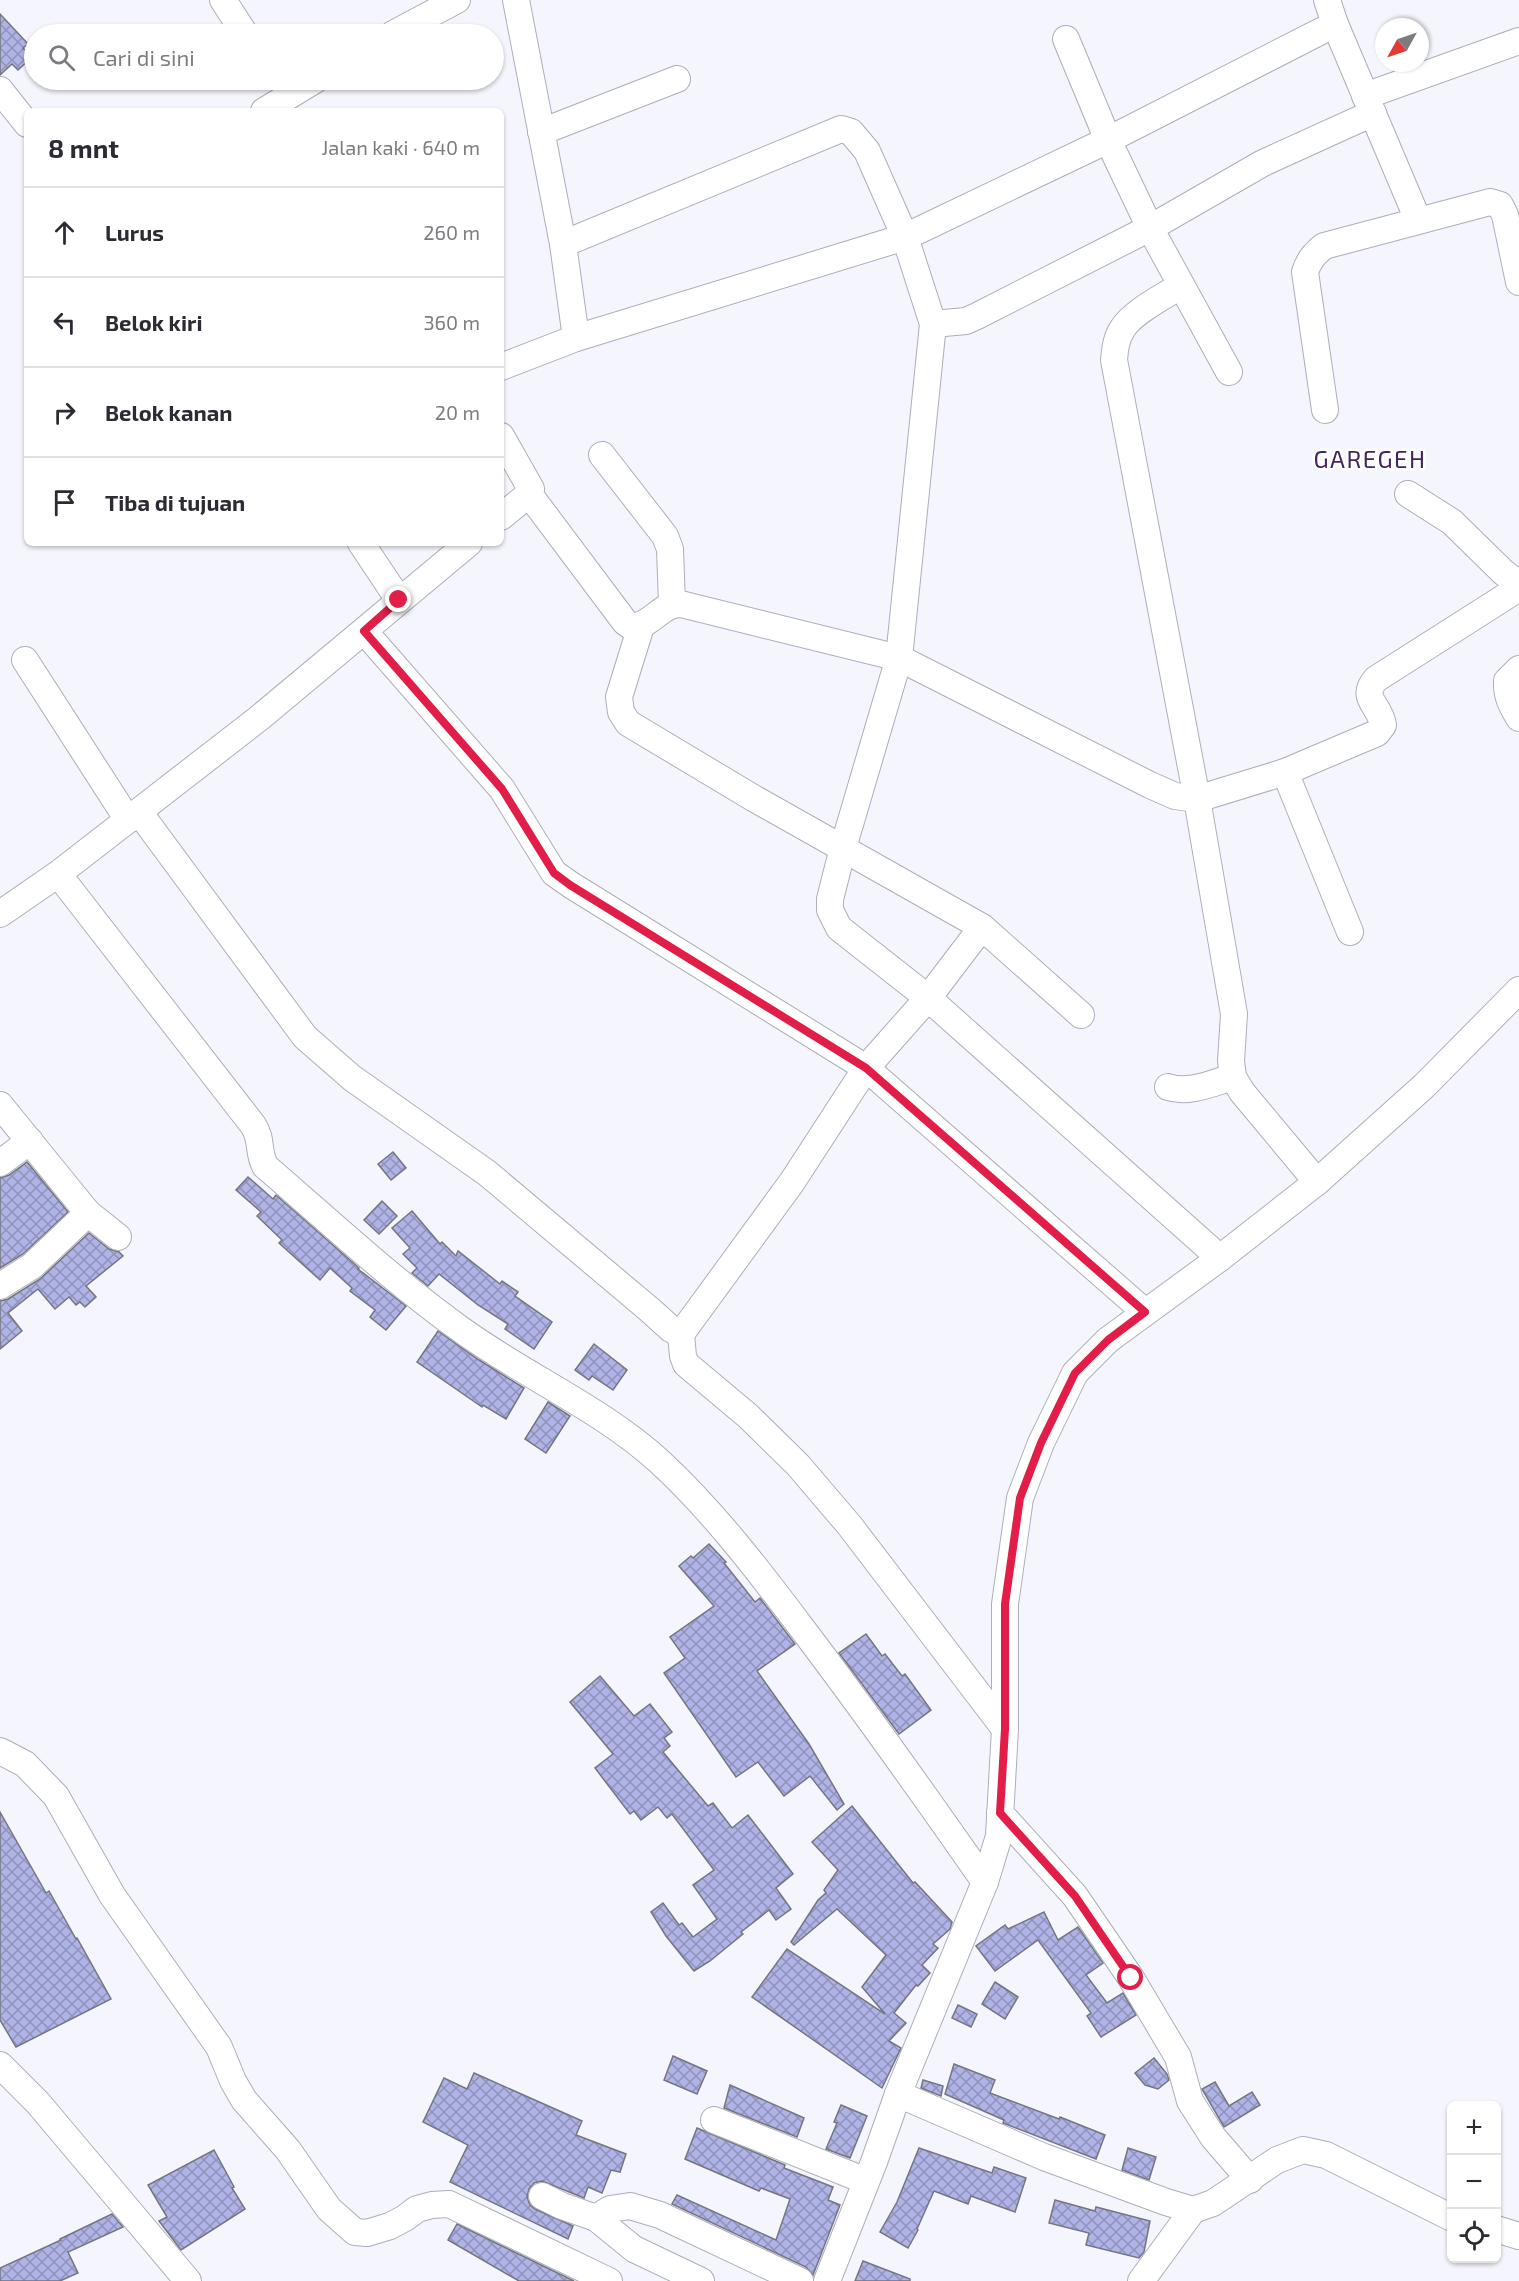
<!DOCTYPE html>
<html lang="id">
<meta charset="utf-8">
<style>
:root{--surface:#fff;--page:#f7f7f7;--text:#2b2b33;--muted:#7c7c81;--line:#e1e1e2}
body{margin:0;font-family:"Exo 2",sans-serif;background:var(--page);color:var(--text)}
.controls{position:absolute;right:18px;bottom:18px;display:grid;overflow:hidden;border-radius:9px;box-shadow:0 2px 4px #0004}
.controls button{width:54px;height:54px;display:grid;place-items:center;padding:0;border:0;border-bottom:2px solid var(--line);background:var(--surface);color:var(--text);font:30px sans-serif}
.compass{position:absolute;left:1375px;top:18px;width:54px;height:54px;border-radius:50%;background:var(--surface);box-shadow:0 2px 4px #0004;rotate:230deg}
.stop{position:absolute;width:18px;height:18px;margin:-14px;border:4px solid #e11d48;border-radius:50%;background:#fff}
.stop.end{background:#e11d48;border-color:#fff;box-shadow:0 2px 6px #0008}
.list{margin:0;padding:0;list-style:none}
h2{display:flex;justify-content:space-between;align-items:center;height:78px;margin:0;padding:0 24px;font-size:26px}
h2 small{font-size:20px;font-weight:400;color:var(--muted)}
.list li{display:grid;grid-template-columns:39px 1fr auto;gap:18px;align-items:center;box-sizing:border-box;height:90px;padding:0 24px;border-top:2px solid var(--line)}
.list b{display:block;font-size:22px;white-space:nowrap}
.list em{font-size:20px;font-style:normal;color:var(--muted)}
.icon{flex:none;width:33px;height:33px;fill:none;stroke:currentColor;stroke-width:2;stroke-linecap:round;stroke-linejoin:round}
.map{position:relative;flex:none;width:1519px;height:2281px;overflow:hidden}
.search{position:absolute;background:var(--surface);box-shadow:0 2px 4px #0004;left:24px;top:24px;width:480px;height:66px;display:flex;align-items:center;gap:15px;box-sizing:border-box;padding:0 21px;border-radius:33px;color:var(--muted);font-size:22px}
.panel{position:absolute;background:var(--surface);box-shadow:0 2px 4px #0004;left:24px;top:108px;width:480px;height:438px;border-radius:9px}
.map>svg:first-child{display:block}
.building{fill:url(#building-cross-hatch);stroke:#747580;stroke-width:1.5}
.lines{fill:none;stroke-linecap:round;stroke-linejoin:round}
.minor-casing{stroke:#acaeb9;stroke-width:28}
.minor{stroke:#fff;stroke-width:26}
.route{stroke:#e11d48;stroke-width:8}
.labels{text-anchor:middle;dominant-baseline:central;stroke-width:5;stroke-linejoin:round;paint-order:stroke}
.quarter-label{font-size:24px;letter-spacing:1.5px;fill:#42255e;stroke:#fff}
</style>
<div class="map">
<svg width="1519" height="2281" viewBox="0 0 1519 2281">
<defs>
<pattern id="building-cross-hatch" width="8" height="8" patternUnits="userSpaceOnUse" patternTransform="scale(1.5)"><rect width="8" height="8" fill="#afb3e6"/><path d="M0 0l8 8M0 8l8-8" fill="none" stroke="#8f92bb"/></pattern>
</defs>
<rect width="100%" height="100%" fill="#f5f6fd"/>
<g class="building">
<path d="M 0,14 L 28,44 L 23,48 L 32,57 L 18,70 L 12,64 L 0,75 Z"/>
<path d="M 393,1152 L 406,1168 L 391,1180 L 378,1164 Z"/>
<path d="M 27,1162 L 68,1212 L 23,1254 L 0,1268 L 0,1178 L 9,1175 Z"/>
<path d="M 248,1177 L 273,1199 L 276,1195 L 359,1268 L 358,1269 L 406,1306 L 386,1330 L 370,1317 L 375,1310 L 350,1291 L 352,1288 L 330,1268 L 320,1280 L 279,1243 L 282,1240 L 257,1216 L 261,1212 L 236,1190 Z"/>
<path d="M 382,1201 L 397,1216 L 379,1234 L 364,1220 Z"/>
<path d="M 412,1211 L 440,1244 L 442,1242 L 456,1256 L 458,1251 L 500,1284 L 502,1281 L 518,1292 L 515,1296 L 552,1322 L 534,1349 L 505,1329 L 508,1324 L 478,1305 L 439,1274 L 428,1286 L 412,1273 L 417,1268 L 403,1254 L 410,1248 L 392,1228 Z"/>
<path d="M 89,1233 L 109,1249 L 119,1252 L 123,1256 L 86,1286 L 96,1297 L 85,1307 L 80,1302 L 76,1305 L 69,1297 L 55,1309 L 38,1289 L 8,1313 L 22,1331 L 0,1349 L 0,1301 L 8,1299 L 40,1279 Z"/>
<path d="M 438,1331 L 479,1360 L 524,1388 L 506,1419 L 483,1405 L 482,1407 L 417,1362 Z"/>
<path d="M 594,1344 L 627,1370 L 613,1390 L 592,1376 L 589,1380 L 575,1370 Z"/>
<path d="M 548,1402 L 570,1416 L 546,1453 L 525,1439 Z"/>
<path d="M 709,1544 L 726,1562 L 724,1563 L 755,1602 L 760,1598 L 795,1644 L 757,1671 L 809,1744 L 844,1804 L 837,1810 L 810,1776 L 784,1796 L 758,1762 L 736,1777 L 664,1673 L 685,1658 L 670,1637 L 714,1606 L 679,1566 L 691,1556 L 693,1558 Z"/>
<path d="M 866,1634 L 882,1656 L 885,1654 L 902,1676 L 905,1674 L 931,1710 L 899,1734 L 839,1653 Z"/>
<path d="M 600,1676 L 634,1716 L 650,1704 L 672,1732 L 664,1738 L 670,1746 L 663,1752 L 708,1806 L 713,1803 L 732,1828 L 748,1815 L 793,1874 L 776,1888 L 791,1909 L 776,1920 L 769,1910 L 741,1932 L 743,1934 L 710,1961 L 694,1971 L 666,1936 L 651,1912 L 663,1903 L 679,1925 L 682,1923 L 693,1937 L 717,1919 L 693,1885 L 714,1870 L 672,1814 L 667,1818 L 658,1807 L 641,1820 L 634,1811 L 630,1814 L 595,1768 L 613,1754 L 570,1702 Z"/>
<path d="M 852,1806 L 913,1883 L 915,1882 L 952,1922 L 950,1929 L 933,1944 L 938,1948 L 922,1965 L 930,1973 L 918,1986 L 916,1985 L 894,2013 L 906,2023 L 889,2041 L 901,2048 L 882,2088 L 752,1997 L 787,1949 L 885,2014 L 862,1987 L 886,1955 L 837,1909 L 794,1945 L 791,1942 L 818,1900 L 826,1893 L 824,1890 L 838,1870 L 812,1842 Z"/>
<path d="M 0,1812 L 46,1893 L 49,1891 L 76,1939 L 77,1938 L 111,1999 L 16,2047 L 0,2020 Z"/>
<path d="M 1044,1912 L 1058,1940 L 1078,1927 L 1103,1963 L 1086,1975 L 1107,2003 L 1123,1993 L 1136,2015 L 1101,2037 L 1087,2016 L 1091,2013 L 1038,1940 L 995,1971 L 976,1946 L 1005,1925 L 1008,1929 Z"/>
<path d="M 995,1982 L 1018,1997 L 1005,2019 L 982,2004 Z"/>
<path d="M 958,2005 L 977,2014 L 971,2027 L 952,2018 Z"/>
<path d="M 673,2056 L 707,2071 L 697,2094 L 664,2080 Z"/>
<path d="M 1154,2058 L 1167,2074 L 1169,2080 L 1158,2089 L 1145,2085 L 1135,2073 Z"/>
<path d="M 954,2064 L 995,2080 L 990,2093 L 1059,2119 L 1060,2117 L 1105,2135 L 1096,2159 L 1003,2123 L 1004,2120 L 945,2094 Z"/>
<path d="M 474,2073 L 582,2121 L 576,2135 L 626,2154 L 620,2172 L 611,2170 L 602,2193 L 588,2187 L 584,2198 L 542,2181 L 534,2183 L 529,2189 L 527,2197 L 530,2205 L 535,2209 L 573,2226 L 568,2239 L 450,2182 L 468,2145 L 423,2122 L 444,2078 L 467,2089 Z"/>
<path d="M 923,2080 L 943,2086 L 941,2096 L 921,2088 Z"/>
<path d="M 1215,2082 L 1229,2106 L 1252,2092 L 1260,2105 L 1224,2127 L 1202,2089 Z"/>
<path d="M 730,2085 L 804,2118 L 797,2137 L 724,2108 Z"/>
<path d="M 841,2105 L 867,2116 L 850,2158 L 826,2149 L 837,2123 L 834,2122 Z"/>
<path d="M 697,2128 L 785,2165 L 784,2168 L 833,2187 L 828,2200 L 840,2205 L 813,2275 L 806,2267 L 672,2204 L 677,2195 L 776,2240 L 790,2199 L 761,2188 L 759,2191 L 685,2159 Z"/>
<path d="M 919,2148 L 992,2173 L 994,2167 L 1026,2178 L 1015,2212 L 971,2196 L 968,2204 L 934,2191 L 917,2229 L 918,2230 L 908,2248 L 880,2232 L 897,2202 Z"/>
<path d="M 1128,2148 L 1156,2157 L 1149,2180 L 1122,2170 Z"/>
<path d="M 214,2150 L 234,2187 L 232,2188 L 245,2209 L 181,2250 L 159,2221 L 167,2217 L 148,2185 Z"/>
<path d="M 1055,2200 L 1095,2211 L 1096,2207 L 1150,2221 L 1144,2252 L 1139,2258 L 1086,2245 L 1089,2233 L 1049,2223 Z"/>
<path d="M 112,2214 L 123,2227 L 68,2252 L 78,2273 L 60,2281 L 0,2281 L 0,2268 L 61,2240 L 60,2239 Z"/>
<path d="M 457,2224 L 574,2281 L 519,2281 L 448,2240 Z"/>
<path d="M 863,2261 L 910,2279 L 910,2281 L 855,2281 Z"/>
</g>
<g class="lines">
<defs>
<g id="minor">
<path d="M 223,0 L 245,34"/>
<path d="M 516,0 L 563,244 L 576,338"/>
<path d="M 1335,24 L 1418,220"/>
<path d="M 393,34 L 457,0"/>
<path d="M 1066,39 L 1108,140 L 1150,228 L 1229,372"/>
<path d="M 0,90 L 27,124"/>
<path d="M 1365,96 L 1519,41"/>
<path d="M 264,111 L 315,80"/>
<path d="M 541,132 L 677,79"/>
<path d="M 563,244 L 841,129 L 851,132 L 867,151 L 905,237 L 933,324 L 899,658 L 843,848 L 830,899 L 830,910 L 839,928 L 928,998 L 1220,1258"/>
<path d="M 1180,286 C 1163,297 1133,312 1123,328 C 1116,338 1115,349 1114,360 L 1197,799 L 1234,1014 L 1231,1061 L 1233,1077 L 1242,1092 L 1317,1182"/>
<path d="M 933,324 L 966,321 L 977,316 L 1150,228 L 1263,163 L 1373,113"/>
<path d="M 501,367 L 576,338 L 905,237 L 1108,140 L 1335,24 L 1327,0"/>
<path d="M 1325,410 L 1305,272 C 1309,260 1314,254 1324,246 L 1490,202 L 1500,205 L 1505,215 L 1519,282"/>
<path d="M 501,436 L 531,489 L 529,494 L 501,517"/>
<path d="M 602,455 L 665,536 L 670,549 L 672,604"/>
<path d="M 529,494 L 625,622 L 632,627 C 653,625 660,604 681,604 L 899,658 L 1150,785 L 1175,796 L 1197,799 L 1285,772 L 1377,733 L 1383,725 C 1380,704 1359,699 1376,679 L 1519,588"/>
<path d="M 1408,494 L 1452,522 L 1503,572 L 1519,584"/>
<path d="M 361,543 L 399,600"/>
<path d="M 641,626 L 619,697 L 621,712 L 628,723 L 755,799 L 982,927 L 1081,1015"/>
<path d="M 364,631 L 502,789 L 554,873 L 571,885 L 866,1068 L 1145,1312"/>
<path d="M 25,660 L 128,820"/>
<path d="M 1519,669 L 1507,681 C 1506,696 1512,706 1519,718"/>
<path d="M 1285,772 L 1350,932"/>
<path d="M 139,812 L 305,1037 L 352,1078 L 487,1173 L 650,1310 L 671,1329 L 681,1334 L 792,1182 L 866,1068 L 928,998 L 982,927"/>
<path d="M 58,874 L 253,1125 C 263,1140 257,1150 265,1166 C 330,1222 393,1281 463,1331 C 527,1377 602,1409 660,1462 C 713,1511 758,1570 801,1627 C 864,1710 925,1796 985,1882"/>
<path d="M 0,914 L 58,874 L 258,719 L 469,543"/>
<path d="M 1168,1087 C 1189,1094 1212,1083 1233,1077"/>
<path d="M 0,1105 L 88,1213 L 118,1237"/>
<path d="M 0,1163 L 30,1141"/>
<path d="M 0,1286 L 32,1266 L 88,1213"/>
<path d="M 681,1334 L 683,1356 L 686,1364 L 748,1416 L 798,1465 L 850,1526 L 1005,1729"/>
<path d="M 0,1751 L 25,1764 L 56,1796 L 112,1895 L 219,2047 L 233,2081 L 244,2100 L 288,2150 L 329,2209 L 355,2232 L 367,2233 L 390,2226 L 405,2218 L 417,2209 L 432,2205 L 449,2204 L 609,2281"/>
<path d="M 1000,1813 L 1075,1896 L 1131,1978 L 1178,2057 L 1190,2101 L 1213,2137 L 1250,2180"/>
<path d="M 0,2065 L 38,2103 L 188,2281"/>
<path d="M 898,2094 L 1044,2157 L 1166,2202 L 1193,2210 L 1213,2203 L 1277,2160 L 1303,2150 L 1326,2155 L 1452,2218"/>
<path d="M 714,2120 L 866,2181"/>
<path d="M 542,2196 L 562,2206 L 596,2218 L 610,2209 L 630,2206 L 660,2215 L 800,2281"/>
<path d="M 596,2218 L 634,2249 L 701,2281"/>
<path d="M 1496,2229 L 1519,2236"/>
<path d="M 827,2281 L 874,2162 L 898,2094 L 985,1882 L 999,1836 L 1005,1729 L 1005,1604 L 1020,1498 L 1041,1443 L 1075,1373 L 1108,1340 L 1220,1258 L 1317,1182 L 1424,1086 L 1519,990"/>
<path d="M 1141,2281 L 1193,2210"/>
</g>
</defs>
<use href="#minor" class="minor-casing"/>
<use href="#minor" class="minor"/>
</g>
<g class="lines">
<path class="route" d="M 399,600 L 364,631 L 502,789 L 554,873 L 570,885 L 866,1068 L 1145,1312 L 1108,1340 L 1075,1373 L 1041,1443 L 1020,1498 L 1005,1604 L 1005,1729 L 1000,1813 L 1075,1896 L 1131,1978"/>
</g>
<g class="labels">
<g class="quarter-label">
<text x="1370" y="458">GAREGEH</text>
</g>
</g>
</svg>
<div class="controls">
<button>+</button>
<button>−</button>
<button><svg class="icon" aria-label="locate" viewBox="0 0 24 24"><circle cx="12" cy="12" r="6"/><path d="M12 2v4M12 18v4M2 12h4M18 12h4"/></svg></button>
</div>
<svg class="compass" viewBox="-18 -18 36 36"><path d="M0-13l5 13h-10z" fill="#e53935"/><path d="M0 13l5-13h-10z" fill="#7c7c81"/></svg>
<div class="stop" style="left:1131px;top:1978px"></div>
<div class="stop end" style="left:399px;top:600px"></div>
<div class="search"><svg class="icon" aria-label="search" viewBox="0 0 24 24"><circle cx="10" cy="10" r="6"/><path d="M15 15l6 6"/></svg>Cari di sini</div>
<section class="panel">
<h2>8 mnt<small>Jalan kaki · 640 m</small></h2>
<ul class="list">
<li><svg class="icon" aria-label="ahead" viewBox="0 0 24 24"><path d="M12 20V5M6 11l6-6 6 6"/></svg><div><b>Lurus</b></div><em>260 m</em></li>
<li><svg class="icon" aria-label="left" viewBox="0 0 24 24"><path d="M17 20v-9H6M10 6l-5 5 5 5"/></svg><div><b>Belok kiri</b></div><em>360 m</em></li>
<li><svg class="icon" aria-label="right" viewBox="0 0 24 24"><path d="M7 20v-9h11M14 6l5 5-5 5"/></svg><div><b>Belok kanan</b></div><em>20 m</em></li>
<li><svg class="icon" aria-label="arrive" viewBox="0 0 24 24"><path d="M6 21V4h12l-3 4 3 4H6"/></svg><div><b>Tiba di tujuan</b></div></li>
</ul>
</section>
</div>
